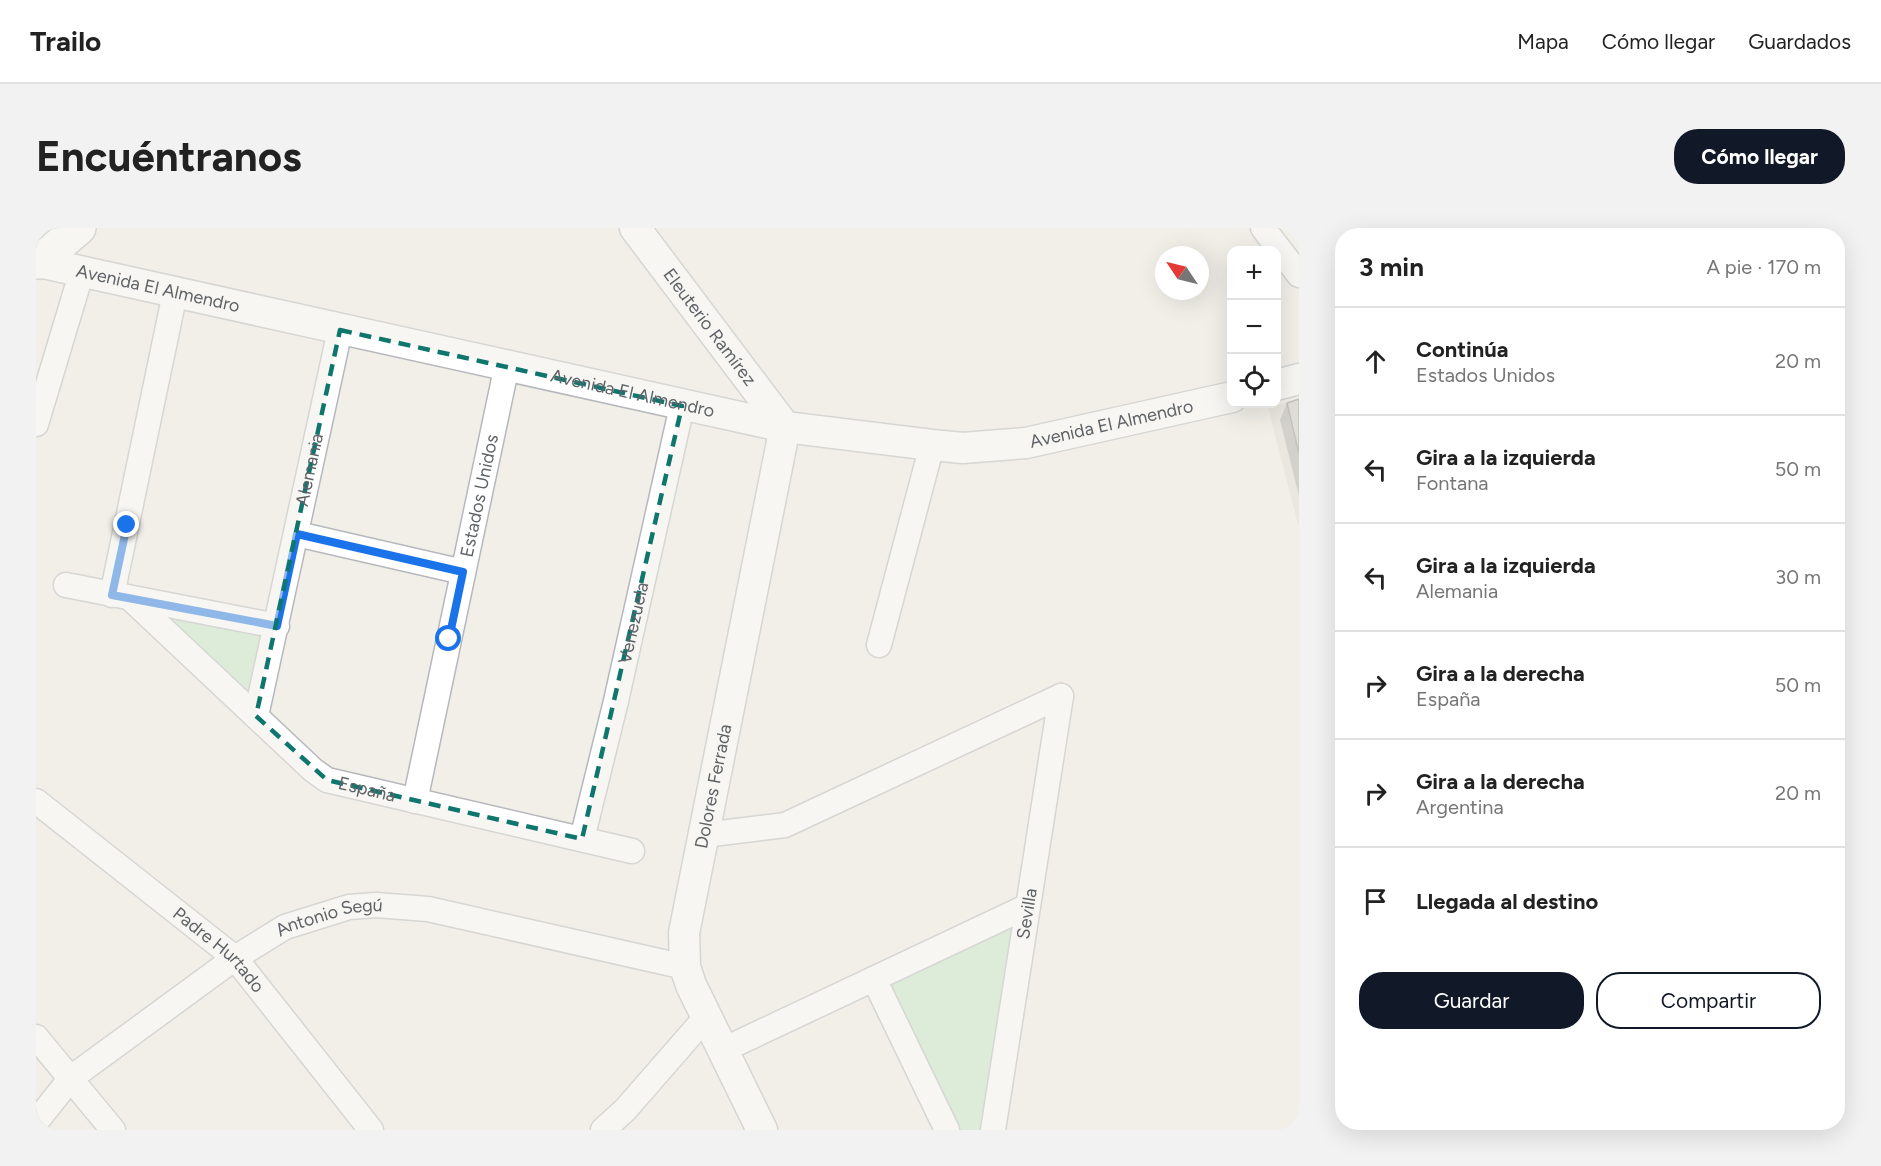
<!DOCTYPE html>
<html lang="es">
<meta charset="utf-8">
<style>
:root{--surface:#fff;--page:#f2f2f2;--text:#222;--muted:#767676;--line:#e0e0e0;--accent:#111827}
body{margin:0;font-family:Figtree,sans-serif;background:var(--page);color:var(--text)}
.controls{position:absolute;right:18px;top:18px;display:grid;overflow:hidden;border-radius:12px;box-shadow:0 6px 24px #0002}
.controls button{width:54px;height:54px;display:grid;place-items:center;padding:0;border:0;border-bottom:2px solid var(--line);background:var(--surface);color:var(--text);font:30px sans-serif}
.compass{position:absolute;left:1119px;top:18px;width:54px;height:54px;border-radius:50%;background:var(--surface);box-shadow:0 6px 24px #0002;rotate:305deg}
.stop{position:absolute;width:18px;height:18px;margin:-14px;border:4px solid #1a73e8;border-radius:50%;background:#fff}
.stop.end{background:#1a73e8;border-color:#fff;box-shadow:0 2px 6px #0008}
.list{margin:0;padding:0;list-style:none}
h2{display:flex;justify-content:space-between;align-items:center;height:78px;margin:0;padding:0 24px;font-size:26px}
h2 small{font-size:20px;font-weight:400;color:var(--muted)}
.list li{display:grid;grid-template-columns:39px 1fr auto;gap:18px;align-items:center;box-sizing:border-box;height:108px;padding:0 24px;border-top:2px solid var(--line)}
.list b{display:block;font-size:22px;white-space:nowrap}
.list p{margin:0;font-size:20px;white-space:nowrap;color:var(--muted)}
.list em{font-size:20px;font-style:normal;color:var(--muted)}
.actions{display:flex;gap:12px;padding:18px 24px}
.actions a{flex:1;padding:14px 0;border:2px solid var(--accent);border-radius:24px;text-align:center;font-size:21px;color:var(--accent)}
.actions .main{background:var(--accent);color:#fff}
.icon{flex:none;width:33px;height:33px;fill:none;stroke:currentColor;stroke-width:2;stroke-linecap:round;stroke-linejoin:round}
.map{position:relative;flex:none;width:1263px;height:902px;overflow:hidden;border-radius:24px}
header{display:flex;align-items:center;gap:36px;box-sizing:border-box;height:84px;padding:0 30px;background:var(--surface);border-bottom:2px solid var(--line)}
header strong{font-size:28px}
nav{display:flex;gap:33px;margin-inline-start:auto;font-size:21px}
.intro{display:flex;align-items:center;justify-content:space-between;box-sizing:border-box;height:144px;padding:0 36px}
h1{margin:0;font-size:42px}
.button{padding:15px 27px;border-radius:24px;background:var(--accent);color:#fff;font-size:21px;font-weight:700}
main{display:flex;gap:36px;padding:0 36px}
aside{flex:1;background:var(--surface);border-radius:24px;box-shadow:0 6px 24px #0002}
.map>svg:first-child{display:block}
.education{fill:#e1ded6}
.green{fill:#c5e8c5}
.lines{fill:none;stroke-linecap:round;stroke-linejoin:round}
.minor-casing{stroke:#b5b8bc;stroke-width:27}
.tertiary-casing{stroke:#b5b8bc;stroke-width:33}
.secondary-casing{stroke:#b6babf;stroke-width:36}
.minor{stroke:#fff;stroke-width:24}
.tertiary{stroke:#fff;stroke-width:30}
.secondary{stroke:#fff;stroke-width:33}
.wall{fill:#afaea9}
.building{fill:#cccac5;stroke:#8f8d8a;stroke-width:1.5}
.route{stroke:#1a73e8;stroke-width:8}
.marked{fill:none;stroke:#0f766e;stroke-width:4.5;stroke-dasharray:12 8;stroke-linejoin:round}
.labels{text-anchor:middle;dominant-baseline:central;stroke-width:6;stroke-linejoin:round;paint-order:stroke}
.street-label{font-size:18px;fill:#5f6368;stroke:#fff}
</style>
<header>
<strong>Trailo</strong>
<nav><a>Mapa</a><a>Cómo llegar</a><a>Guardados</a></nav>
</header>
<div class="intro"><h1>Encuéntranos</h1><a class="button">Cómo llegar</a></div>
<main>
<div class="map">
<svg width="1263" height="902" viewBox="0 0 1263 902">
<rect width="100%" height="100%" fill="#f1efe8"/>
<path class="education" d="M 1263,171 L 1263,300 L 1232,180 Z"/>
<g class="green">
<path d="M 108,378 L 233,402 L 216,479 Z"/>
<path d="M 985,688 L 951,902 L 916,902 L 845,757 Z"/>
</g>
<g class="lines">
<defs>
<g id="minor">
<path d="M 1227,0 L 1263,47"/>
<path d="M 0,196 L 46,43"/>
<path d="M 261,306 L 427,344"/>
<path d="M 30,357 L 241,398"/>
<path d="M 76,367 L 139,65"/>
<path id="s1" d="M 95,371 L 277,542 L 291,552 L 596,623"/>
<path d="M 843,417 L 896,217"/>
<path id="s2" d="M 220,488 L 304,102"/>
<path id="s3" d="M 0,573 L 199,730 L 335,902"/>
<path id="s4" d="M 379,573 L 471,137"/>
<path d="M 668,607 L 749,597 L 1025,468"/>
<path id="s5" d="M 546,611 L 580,473 L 646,178"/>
<path d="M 838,751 L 911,902"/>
<path d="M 0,809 L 77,902"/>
<path d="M 687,822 L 992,678"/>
<path id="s6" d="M 0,894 L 35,850 L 199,730 L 249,699 L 313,679 L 340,677 L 392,681 L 649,739"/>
<path d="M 567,902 L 589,882 L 671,788"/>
<path id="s7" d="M 957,902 L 1025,468"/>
</g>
<g id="tertiary">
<path id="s8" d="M 599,0 L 749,199"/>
<path id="s9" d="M 3,34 L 749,199 L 896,217 L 927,220 L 990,215 L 1196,169"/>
<path d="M 1240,157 L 1263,151"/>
<path id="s10" d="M 726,902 L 655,757 L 649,739 L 648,705 L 749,199"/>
</g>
<path id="secondary" d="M 0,33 L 3,34 L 43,0"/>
</defs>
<use href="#minor" class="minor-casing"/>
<use href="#tertiary" class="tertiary-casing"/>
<use href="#secondary" class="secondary-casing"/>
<use href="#minor" class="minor"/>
<use href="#tertiary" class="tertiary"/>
<use href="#secondary" class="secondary"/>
</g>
<path class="wall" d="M 1263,171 L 1263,268 L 1244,192 L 1251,175 Z"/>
<path class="building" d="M 1263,171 L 1263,226 L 1251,175 Z"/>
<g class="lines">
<path class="route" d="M 91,297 L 76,367 L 241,398 L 261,306 L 427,344 L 413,411"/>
</g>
<path d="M0 0H1263V902H0ZM 304,102 L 646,178 L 546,611 L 291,552 L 220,488 Z" fill="#f1efe8" fill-opacity=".55" fill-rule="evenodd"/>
<path class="marked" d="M 304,102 L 646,178 L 546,611 L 291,552 L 220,488 Z"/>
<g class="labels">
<g class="street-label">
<text stroke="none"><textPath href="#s9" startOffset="122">Avenida El Almendro</textPath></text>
<text stroke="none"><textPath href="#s8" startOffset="124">Eleuterio Ramírez</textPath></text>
<text stroke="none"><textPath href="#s9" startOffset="608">Avenida El Almendro</textPath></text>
<text stroke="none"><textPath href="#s9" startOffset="1094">Avenida El Almendro</textPath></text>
<text stroke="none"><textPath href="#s2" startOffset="252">Alemania</textPath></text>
<text stroke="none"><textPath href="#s4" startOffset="312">Estados Unidos</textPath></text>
<text stroke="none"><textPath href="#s5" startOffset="222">Venezuela</textPath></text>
<text stroke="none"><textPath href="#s10" startOffset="364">Dolores Ferrada</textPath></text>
<text stroke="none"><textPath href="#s1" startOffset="308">España</textPath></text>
<text stroke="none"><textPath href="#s7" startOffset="219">Sevilla</textPath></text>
<text stroke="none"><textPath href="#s6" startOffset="364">Antonio Segú</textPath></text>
<text stroke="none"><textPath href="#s3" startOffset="236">Padre Hurtado</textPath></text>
</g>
</g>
</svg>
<div class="controls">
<button>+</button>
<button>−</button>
<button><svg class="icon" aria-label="locate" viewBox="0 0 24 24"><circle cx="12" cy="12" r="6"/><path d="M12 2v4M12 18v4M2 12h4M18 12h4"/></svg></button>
</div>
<svg class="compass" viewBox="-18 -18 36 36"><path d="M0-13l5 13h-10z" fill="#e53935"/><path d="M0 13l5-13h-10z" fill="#767676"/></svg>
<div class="stop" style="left:413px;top:411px"></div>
<div class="stop end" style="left:91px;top:297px"></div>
</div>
<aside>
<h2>3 min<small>A pie · 170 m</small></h2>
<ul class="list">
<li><svg class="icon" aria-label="ahead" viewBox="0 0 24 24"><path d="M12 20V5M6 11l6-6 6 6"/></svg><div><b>Continúa</b><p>Estados Unidos</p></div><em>20 m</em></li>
<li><svg class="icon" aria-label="left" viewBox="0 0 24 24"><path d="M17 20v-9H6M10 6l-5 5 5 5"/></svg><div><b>Gira a la izquierda</b><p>Fontana</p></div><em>50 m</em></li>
<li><svg class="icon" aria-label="left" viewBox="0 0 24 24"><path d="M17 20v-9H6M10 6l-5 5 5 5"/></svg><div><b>Gira a la izquierda</b><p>Alemania</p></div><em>30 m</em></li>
<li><svg class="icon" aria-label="right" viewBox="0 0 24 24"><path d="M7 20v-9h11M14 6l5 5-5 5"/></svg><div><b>Gira a la derecha</b><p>España</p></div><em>50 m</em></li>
<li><svg class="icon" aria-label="right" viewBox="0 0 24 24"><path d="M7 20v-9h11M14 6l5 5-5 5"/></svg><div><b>Gira a la derecha</b><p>Argentina</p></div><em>20 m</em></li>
<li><svg class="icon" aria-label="arrive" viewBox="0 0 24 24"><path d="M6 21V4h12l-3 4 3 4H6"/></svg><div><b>Llegada al destino</b></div></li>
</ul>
<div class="actions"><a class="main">Guardar</a><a>Compartir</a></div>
</aside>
</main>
